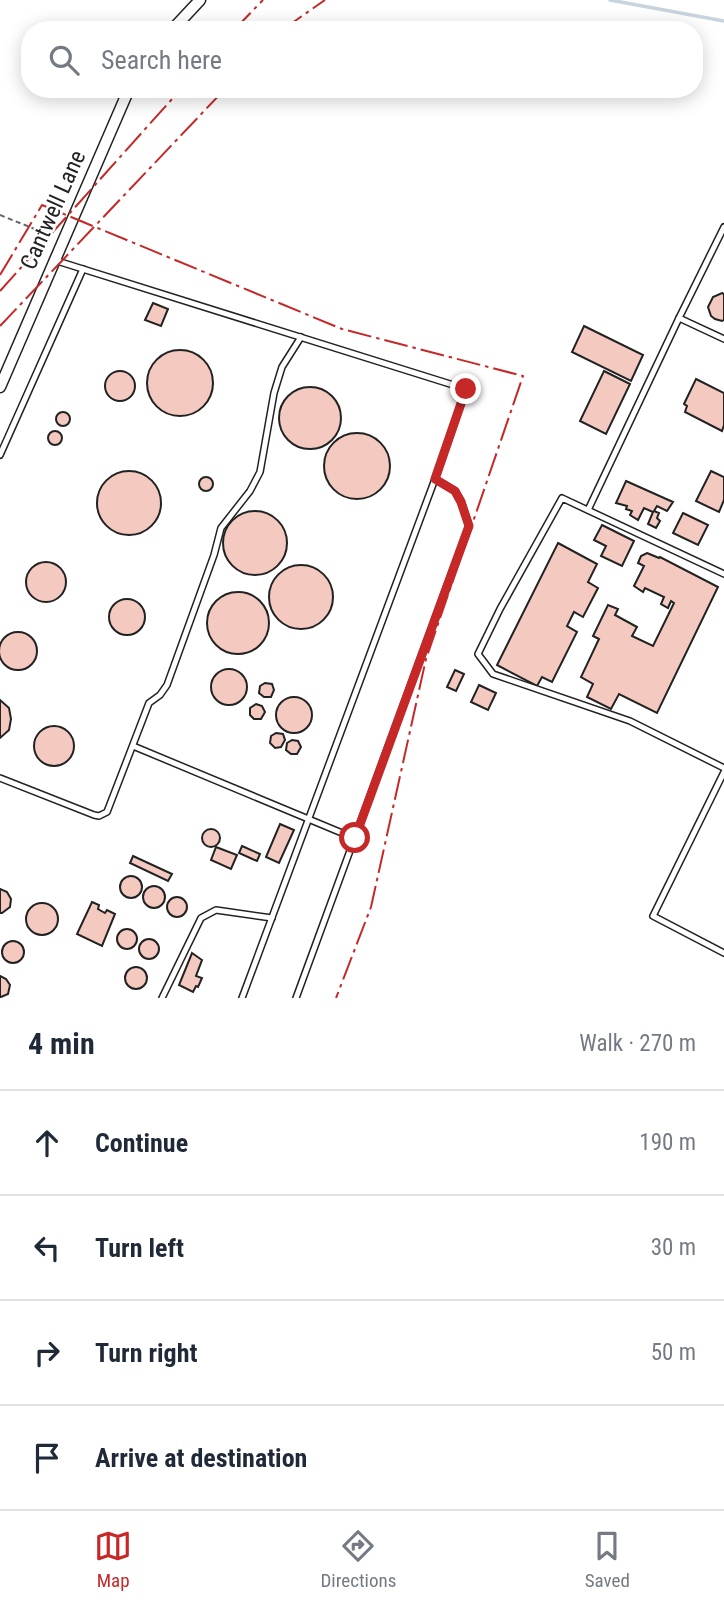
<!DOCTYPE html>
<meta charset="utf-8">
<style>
:root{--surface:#fff;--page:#f6f6f7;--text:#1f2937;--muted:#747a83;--line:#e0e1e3;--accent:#c62828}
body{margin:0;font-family:"Roboto Condensed",sans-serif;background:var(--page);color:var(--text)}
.stop{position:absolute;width:21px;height:21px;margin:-16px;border:5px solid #c62828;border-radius:50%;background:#fff}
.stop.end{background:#c62828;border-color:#fff;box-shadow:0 2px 7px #0008}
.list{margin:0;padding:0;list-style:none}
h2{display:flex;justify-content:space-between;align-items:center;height:91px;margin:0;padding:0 28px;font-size:30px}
h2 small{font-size:23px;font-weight:400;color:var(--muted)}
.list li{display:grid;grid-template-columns:46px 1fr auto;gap:21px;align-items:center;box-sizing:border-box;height:105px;padding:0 28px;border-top:2px solid var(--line)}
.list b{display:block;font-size:26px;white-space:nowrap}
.list em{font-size:23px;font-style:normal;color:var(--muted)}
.icon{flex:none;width:38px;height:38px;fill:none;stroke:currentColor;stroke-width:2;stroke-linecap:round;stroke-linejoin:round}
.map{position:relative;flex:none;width:724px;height:998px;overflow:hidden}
.search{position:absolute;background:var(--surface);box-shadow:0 4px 18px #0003;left:21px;right:21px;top:21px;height:77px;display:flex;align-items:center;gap:18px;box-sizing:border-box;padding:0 24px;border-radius:28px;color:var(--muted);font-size:26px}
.sheet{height:511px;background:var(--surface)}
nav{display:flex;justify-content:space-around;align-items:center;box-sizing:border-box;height:98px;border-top:2px solid var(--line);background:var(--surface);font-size:19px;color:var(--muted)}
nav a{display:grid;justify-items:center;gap:4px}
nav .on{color:var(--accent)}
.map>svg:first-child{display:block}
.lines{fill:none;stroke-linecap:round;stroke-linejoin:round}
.stream{stroke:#c7d3dd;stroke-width:3.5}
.building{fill:#f3c9c0;stroke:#222;stroke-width:2}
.service-casing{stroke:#222;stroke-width:8}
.minor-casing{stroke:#222;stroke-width:13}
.path{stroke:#646464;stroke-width:2;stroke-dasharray:5 3.5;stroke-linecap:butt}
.service{stroke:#fff;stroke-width:5}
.minor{stroke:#fff;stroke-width:10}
.power{stroke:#c62828;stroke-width:2;stroke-dasharray:24 5 3.5 5;stroke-linecap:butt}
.route{stroke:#c62828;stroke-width:9}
.labels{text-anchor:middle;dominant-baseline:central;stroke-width:5;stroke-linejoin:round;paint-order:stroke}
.street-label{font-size:23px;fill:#222;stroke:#fff}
</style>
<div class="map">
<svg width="724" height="998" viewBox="0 0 724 998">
<rect width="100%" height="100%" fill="#fff"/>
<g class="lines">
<path class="stream" d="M 610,0 L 724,21"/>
</g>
<g class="building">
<path d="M 722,293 L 724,294 L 724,320 L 722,321 L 715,319 L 711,316 L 708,307 L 713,297 Z"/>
<path d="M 153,303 L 168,309 L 161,326 L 145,320 Z"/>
<path d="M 584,326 L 643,355 L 631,381 L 572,352 Z"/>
<circle cx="180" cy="383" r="33"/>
<circle cx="120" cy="386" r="15"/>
<path d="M 604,371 L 630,384 L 606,434 L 580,421 Z"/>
<path d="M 696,379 L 724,393 L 724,425 L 722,431 L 685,412 L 687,406 L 684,404 Z"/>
<circle cx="310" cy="418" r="31"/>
<circle cx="63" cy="419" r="7"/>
<circle cx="55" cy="438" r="7"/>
<circle cx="357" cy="466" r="33"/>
<circle cx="129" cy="503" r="32"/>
<path d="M 711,471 L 724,477 L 724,500 L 719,512 L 696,501 Z"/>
<circle cx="206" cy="484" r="7"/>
<path d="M 626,481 L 673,502 L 667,511 L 657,506 L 654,511 L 659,513 L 657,518 L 660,521 L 656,528 L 648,524 L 653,512 L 644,508 L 638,520 L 630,515 L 632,511 L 626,509 L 627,506 L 616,503 Z"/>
<circle cx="255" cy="543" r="32"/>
<path d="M 683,513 L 708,525 L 698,545 L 673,533 Z"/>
<path d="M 602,525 L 634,541 L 622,566 L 601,556 L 606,546 L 594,540 Z"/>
<path d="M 558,543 L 597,564 L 588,582 L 598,588 L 583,617 L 574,612 L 567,626 L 577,632 L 552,682 L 542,677 L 537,686 L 497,665 Z"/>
<path d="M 647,553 L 659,558 L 660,557 L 718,587 L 657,713 L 619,694 L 611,709 L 587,697 L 593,684 L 581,677 L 599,639 L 593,636 L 608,605 L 618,609 L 615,615 L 637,627 L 632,636 L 653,646 L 674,603 L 671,601 L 668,608 L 661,604 L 664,597 L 645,588 L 643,592 L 634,586 L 644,566 L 638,563 L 641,556 Z"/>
<circle cx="46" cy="582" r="20"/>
<circle cx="301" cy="597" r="32"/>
<circle cx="238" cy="623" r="31"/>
<circle cx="127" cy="617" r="18"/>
<circle cx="18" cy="651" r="19"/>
<circle cx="229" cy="687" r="18"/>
<path d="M 455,670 L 464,674 L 456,691 L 447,687 Z"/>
<path d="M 265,683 L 272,684 L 274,690 L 271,697 L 264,697 L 259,693 L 260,686 Z"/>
<path d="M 479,685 L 496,693 L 488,710 L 471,702 Z"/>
<circle cx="294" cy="715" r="18"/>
<path d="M 0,700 L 9,708 L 11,719 L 9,730 L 0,738 Z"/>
<path d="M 256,704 L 262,706 L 265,712 L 261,719 L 254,719 L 250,715 L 250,708 Z"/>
<circle cx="54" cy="746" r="20"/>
<path d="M 276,733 L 283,734 L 285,740 L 281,747 L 275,748 L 270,743 L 271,736 Z"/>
<path d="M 292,740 L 298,741 L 301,747 L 297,754 L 291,754 L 286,750 L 287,743 Z"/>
<path d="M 280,824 L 294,830 L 279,863 L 266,857 Z"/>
<circle cx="211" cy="838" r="9"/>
<path d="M 242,846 L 260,854 L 257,861 L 239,853 Z"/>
<path d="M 216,847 L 237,855 L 231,869 L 211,860 Z"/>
<path d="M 133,856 L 172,874 L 168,881 L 130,863 Z"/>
<circle cx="131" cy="887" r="11"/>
<circle cx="154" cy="897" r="11"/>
<path d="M 0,889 L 7,892 L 11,899 L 10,907 L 2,913 L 0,913 Z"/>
<circle cx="177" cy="907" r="10"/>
<path d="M 92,902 L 99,905 L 98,909 L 105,913 L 107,910 L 115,914 L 102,946 L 77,934 Z"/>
<circle cx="42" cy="919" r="16"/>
<circle cx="127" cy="939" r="10"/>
<circle cx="149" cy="949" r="10"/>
<circle cx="13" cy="952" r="11"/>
<path d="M 192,953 L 202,960 L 196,976 L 202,978 L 198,987 L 196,986 L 193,992 L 179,985 Z"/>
<circle cx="136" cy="978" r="11"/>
<path d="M 0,976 L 6,979 L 10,985 L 8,994 L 1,997 L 0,997 Z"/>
</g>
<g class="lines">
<defs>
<g id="service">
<path d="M 724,227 L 679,318 L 724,339"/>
<path d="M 54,260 L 466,389 L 435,479 L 455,491 L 461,501 L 469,526 L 296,998"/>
<path d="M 0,455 L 83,269"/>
<path d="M 588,510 L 679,318"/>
<path d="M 724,574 L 562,498 L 500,609 L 478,654 L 493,674 L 630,721 L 724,768"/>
<path d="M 133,746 L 354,838"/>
<path d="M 724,772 L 653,916 L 724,953"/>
<path d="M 0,778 L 94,815 L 99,816 L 107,812 L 149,703 L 160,695 L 167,685 L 214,555 L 221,528 L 250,491 L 260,472 L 274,393 L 282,367 L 301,337"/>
<path d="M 162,998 L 201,918 L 216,910 L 272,918"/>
<path d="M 242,998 L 435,479"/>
</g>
<g id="minor">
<path d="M 172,30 L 200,0"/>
<path d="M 0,387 L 129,89"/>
</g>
</defs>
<use href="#service" class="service-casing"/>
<use href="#minor" class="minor-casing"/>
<path class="path" d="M 0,215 L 52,236"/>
<use href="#service" class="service"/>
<use href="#minor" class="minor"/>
<g class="power">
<path d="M 234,30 L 263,0"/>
<path d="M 282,30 L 325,0"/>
<path d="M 0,275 L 42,205 L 342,329 L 523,376 L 426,659 L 371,907 L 336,998"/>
<path d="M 0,291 L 181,89"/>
<path d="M 0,326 L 225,89"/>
</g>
</g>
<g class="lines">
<path class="route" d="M 355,838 L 469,526 L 461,502 L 455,491 L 435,479 L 466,389"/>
</g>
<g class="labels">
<g class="street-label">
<text transform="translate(53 210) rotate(-66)">Cantwell Lane</text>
</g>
</g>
</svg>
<div class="stop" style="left:355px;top:838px"></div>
<div class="stop end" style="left:466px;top:389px"></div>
<div class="search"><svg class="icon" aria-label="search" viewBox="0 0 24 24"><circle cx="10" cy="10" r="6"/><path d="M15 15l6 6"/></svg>Search here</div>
</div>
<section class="sheet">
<h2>4 min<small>Walk · 270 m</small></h2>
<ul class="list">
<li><svg class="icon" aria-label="ahead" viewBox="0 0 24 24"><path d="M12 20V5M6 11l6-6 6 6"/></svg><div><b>Continue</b></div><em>190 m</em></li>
<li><svg class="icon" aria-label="left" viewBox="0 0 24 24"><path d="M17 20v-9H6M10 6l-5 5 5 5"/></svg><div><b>Turn left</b></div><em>30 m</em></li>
<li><svg class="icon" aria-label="right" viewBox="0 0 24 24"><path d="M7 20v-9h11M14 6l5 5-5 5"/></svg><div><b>Turn right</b></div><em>50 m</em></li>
<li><svg class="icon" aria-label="arrive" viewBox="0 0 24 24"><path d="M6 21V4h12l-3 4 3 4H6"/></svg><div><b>Arrive at destination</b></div></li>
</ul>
</section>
<nav>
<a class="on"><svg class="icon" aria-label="map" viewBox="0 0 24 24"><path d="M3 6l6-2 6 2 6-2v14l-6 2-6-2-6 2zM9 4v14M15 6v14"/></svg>Map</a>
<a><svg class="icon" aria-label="directions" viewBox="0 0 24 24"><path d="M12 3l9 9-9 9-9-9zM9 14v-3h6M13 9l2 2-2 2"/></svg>Directions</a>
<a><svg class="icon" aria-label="saved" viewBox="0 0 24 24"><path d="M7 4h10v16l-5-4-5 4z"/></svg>Saved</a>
</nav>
